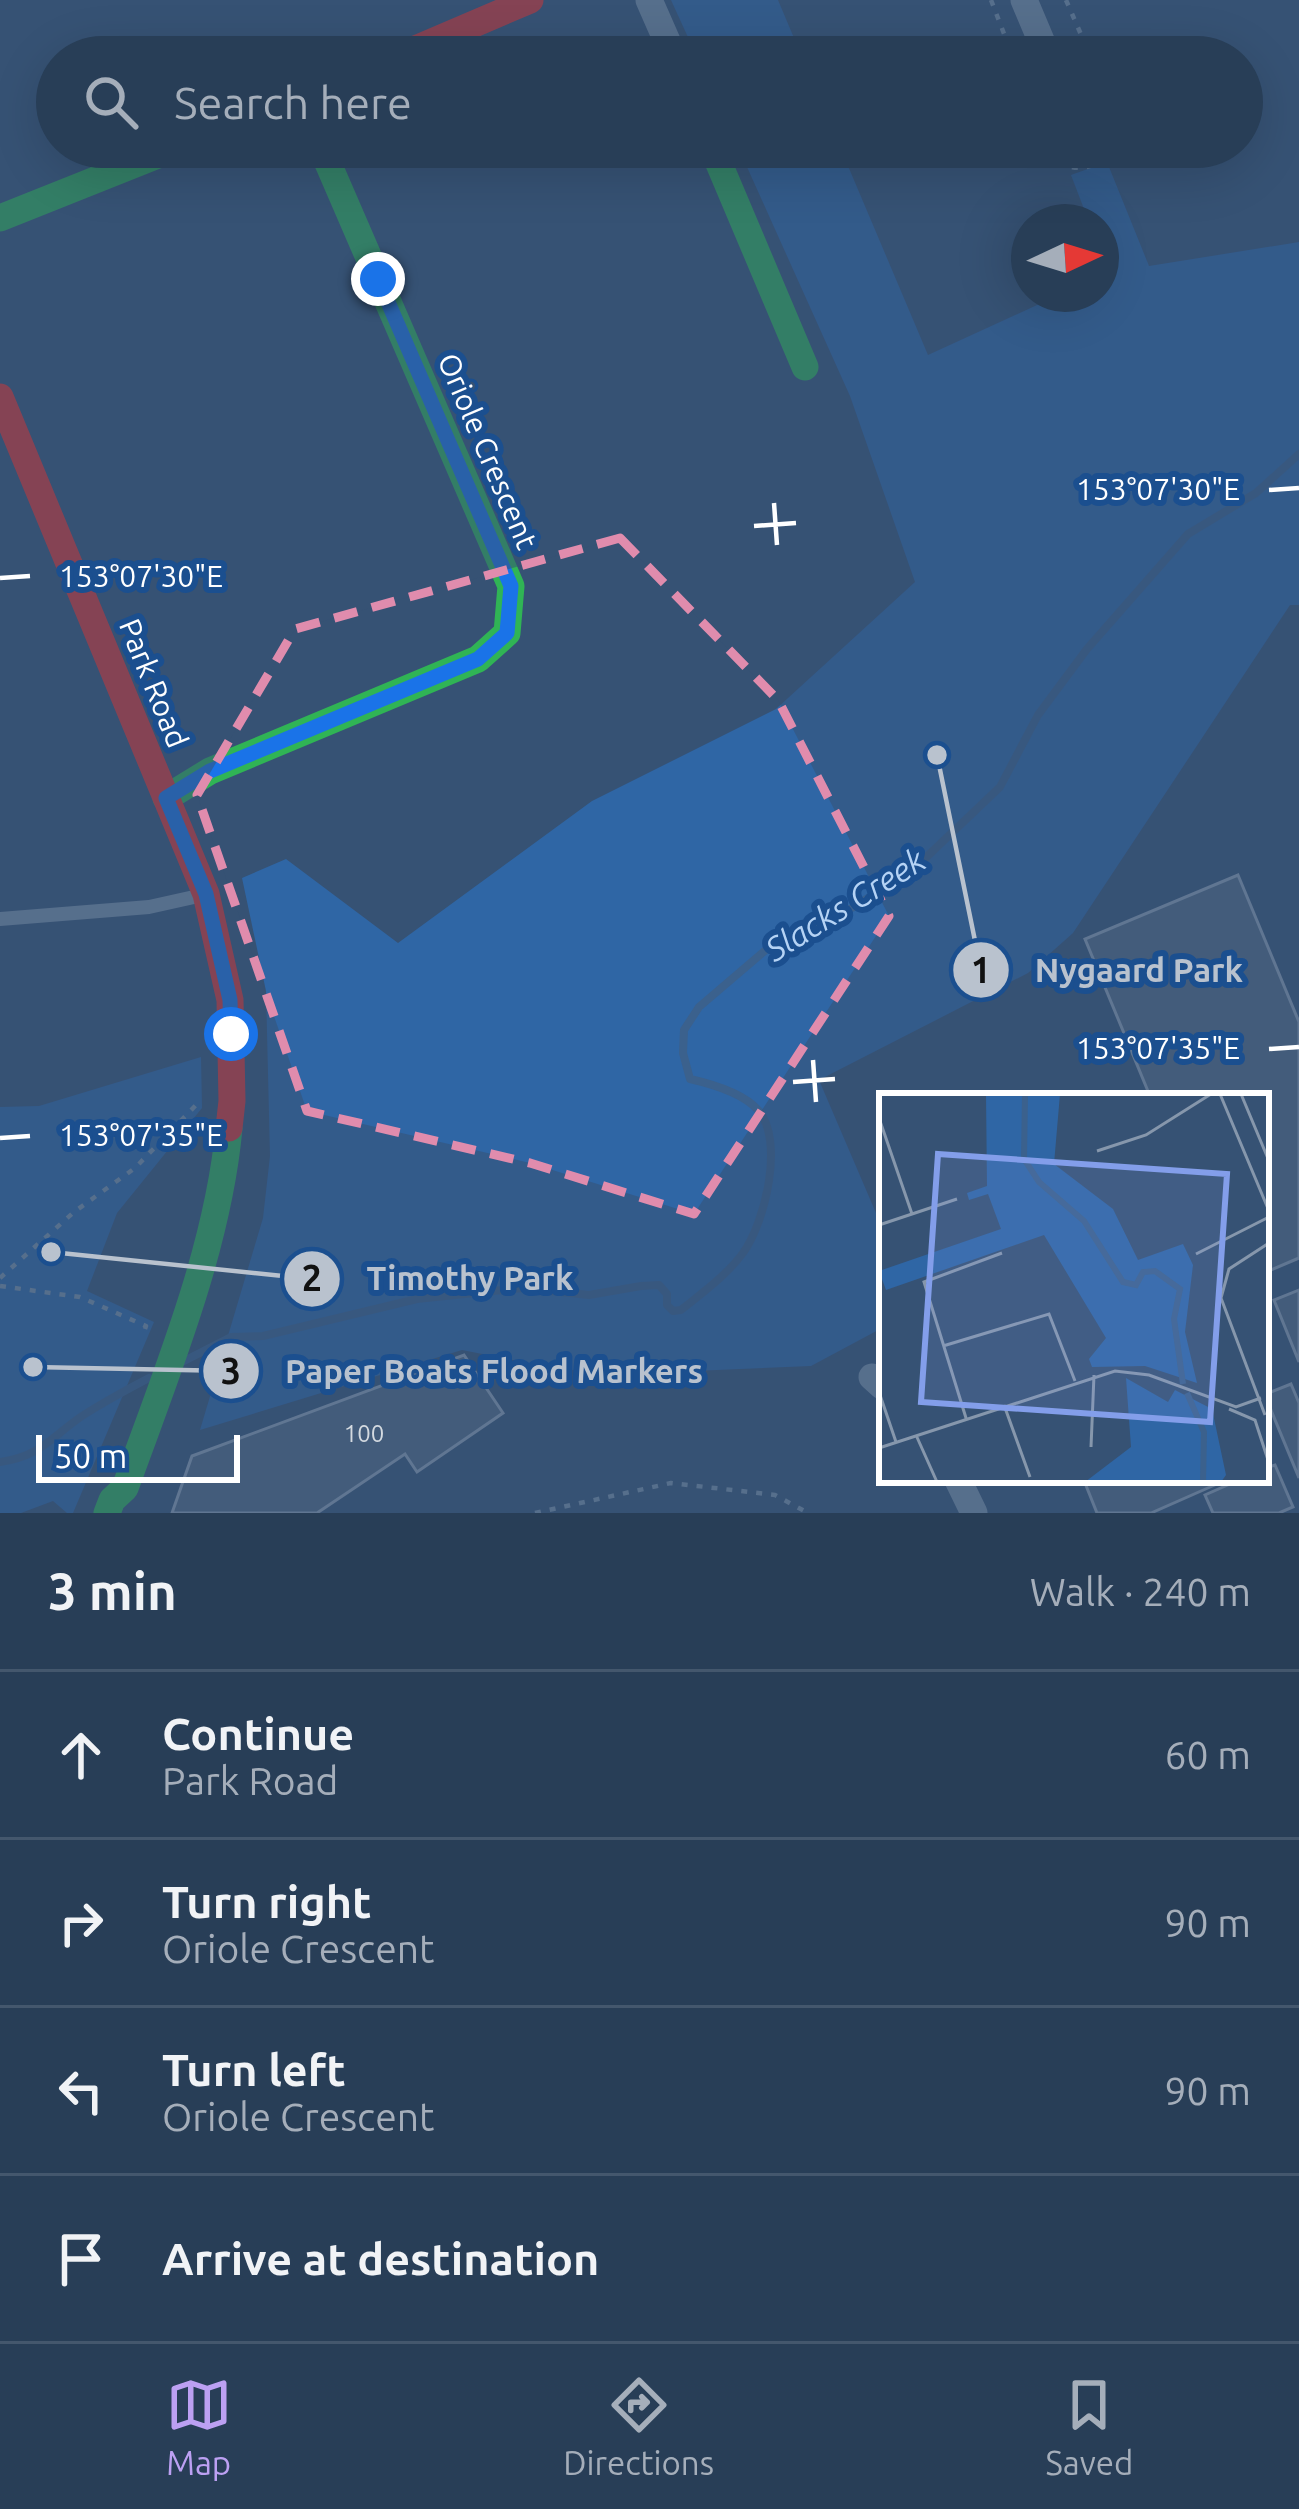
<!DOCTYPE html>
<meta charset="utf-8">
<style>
:root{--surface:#283e57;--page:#344961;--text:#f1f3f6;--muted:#a5aeba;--line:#44576d;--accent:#bca0f2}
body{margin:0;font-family:Ubuntu,sans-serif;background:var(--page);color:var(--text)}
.compass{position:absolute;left:1011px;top:204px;width:108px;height:108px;border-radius:50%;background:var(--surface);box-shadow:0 12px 48px #0002;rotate:86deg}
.scale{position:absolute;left:36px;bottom:30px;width:204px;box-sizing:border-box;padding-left:12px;border:6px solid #fff;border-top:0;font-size:33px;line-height:42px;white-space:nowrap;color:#fff;-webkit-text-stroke:9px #1b4f8f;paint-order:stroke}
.stop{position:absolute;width:36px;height:36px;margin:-27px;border:9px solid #1a73e8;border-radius:50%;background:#fff}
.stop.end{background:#1a73e8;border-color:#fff;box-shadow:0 3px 12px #0008}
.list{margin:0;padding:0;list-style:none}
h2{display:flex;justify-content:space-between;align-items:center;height:156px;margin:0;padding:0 48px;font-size:51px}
h2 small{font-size:39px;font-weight:400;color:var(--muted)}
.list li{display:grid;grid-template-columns:78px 1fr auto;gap:36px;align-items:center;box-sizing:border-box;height:168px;padding:0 48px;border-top:3px solid var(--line)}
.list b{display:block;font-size:45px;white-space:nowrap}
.list p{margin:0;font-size:39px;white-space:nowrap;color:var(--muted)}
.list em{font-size:39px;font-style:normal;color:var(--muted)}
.icon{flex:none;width:66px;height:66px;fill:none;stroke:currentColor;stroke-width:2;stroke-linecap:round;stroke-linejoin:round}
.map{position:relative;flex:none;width:1299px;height:1513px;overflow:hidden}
.search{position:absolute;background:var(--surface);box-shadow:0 12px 48px #0002;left:36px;right:36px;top:36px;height:132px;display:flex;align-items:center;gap:30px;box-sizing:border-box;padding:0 42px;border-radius:66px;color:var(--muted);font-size:45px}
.sheet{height:828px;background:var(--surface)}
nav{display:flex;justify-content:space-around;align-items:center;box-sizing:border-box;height:168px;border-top:3px solid var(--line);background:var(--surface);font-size:33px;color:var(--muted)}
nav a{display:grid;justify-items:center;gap:6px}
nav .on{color:var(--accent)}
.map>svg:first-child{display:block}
.green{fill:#2f66a5}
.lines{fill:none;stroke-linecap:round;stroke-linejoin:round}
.stream{stroke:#3b618d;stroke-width:8}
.building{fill:#526984;stroke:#92a2b6;stroke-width:3}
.path{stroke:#7d92a8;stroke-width:4.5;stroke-dasharray:6 9;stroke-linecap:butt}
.lane{stroke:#7d92a8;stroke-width:14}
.street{stroke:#7d92a8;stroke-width:27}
.fast{stroke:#30b455;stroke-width:27}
.jam{stroke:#e5322d;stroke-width:27}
.route{stroke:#1a73e8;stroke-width:15}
.marked{fill:none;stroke:#e08cad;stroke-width:9;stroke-dasharray:24 15;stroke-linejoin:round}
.ticks{fill:none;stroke:#fff;stroke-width:4.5}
.labels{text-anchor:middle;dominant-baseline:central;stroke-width:12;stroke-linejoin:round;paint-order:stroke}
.number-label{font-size:24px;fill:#d4dae0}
.street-label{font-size:30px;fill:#fff;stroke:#1b4f8f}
.water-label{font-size:33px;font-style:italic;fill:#b5d3f5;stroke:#1b4f8f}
.inset-river{fill:none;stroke:#3b618d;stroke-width:6}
.inset-road{fill:none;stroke:#8697ac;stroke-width:3}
.view{fill:#839eea;fill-opacity:0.15;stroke:#839eea;stroke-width:6}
.inset-edge{fill:none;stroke:#fff;stroke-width:6}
.ticks-label{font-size:30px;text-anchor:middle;fill:#fff;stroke:#1b4f8f;stroke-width:12;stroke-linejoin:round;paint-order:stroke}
.leader{fill:none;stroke:#b9c2ce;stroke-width:4.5}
.callout-dot{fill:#b9c2ce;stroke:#1b4f8f;stroke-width:4.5}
.mark-label{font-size:36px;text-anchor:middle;font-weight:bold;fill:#111}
.callout-label{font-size:33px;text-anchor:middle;font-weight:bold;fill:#b9c2ce;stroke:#1b4f8f;stroke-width:12;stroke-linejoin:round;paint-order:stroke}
</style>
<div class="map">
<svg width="1299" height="1513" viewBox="0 0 1299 1513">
<rect width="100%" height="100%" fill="#365274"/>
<g class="green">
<path d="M 671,0 L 778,0 L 802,57 L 697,57 Z"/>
<path d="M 738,147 L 840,147 L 928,355 L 1061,294 L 1101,294 L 1101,276 L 1109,272 L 1101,252 L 1101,222 L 1089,222 L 1071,175 L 1107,162 L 1149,266 L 1299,242 L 1299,605 L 1290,605 L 1073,933 L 1028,973 L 819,1080 L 882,1227 L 882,1328 L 811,1366 L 693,1371 L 563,1370 L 462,1350 L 200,1430 L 263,1218 L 270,1156 L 266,991 L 242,878 L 286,859 L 398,943 L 592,801 L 776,709 L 915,582 L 850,396 Z"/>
<path d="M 201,1057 L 202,1108 L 117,1213 L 87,1291 L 154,1322 L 73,1513 L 67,1513 L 53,1501 L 21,1513 L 0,1513 L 0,1107 L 39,1106 Z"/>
</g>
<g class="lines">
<g class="stream">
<path d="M 184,1361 L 231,1337 L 263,1336 L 417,1299 L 523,1288 L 589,1295 L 641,1286 L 659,1285 L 667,1294 L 667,1305 L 673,1311 L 681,1310 C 702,1293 727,1275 743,1253 C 765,1223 785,1140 758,1110 C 743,1093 712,1084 690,1079 L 683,1053 L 684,1030 L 699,1007 L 768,948 L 854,907 L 917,866 L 1000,787 L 1038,715 L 1087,649 L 1188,534 L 1256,493 L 1299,454"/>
<path d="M 0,1462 C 41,1456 50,1438 82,1416 C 104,1402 126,1390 149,1378"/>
</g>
</g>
<g class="building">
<path d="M 1238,875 L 1299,1022 L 1299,1258 L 1266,1272 L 1266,1096 L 1150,1096 L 1085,939 Z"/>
<path d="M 1299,1290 L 1299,1362 L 1274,1300 Z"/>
<path d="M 464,1355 L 503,1413 L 417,1472 L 405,1454 L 317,1513 L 172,1513 L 192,1456 Z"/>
<path d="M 1291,1384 L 1299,1403 L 1299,1478 L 1266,1398 L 1266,1394 Z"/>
<path d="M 1275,1465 L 1293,1507 L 1279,1513 L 1213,1513 L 1205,1495 L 1239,1480 L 1266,1480 L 1266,1468 Z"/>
<path d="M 1091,1480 L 1226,1480 L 1151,1513 L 1097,1513 L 1085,1483 Z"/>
</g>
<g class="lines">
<g class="path">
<path d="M 991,0 L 1013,57"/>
<path d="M 1066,0 L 1086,46 L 1100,57"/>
<path d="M 1032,147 C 1064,170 1088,179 1117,147"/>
<path d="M 0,1278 L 74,1212 L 135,1168 L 198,1103"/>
<path d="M 0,1286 L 80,1297 L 146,1326 L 145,1329"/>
<path d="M 535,1513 L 671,1483 L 775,1495 L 808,1513"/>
</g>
<path class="lane" d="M 0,919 L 149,907 L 203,895"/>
<g class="street">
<path d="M 649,0 L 674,57"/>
<path d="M 1024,0 L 1048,57"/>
<path d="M 872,1377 L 882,1386"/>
<path d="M 958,1480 L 974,1513"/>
</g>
<g class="fast">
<path d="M 712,147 L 805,367"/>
<path d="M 0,218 L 178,147"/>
<path d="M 166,798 L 210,771 L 478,659 L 507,633 L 511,586 L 321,147"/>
<path d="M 107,1513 L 112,1500 L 125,1488 C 166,1374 218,1249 229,1128"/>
</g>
<g class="jam">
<path d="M 397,57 L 530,0"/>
<path d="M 0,397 L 206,894 L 230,1000 L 232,1101 L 229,1128"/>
</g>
</g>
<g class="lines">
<path class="route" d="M 231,1034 L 230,1000 L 206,894 L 166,798 L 210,771 L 478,659 L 507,633 L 511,586 L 378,279"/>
</g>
<path d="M0 0H1299V1513H0ZM 620,538 L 778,700 L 889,916 L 694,1214 L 530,1163 L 307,1111 L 197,795 L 295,629 Z" fill="#365274" fill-opacity=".55" fill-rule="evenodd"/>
<path class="marked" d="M 620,538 L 778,700 L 889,916 L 694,1214 L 530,1163 L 307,1111 L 197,795 L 295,629 Z"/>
<path class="ticks" d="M 1269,490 L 1299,488M 774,503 L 777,545M 754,526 L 796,523M 0,578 L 30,576M 1269,1049 L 1299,1047M 813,1060 L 816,1102M 793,1082 L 835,1079M 0,1138 L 30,1136"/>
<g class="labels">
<g class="number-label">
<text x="364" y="1433">100</text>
</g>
<g class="street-label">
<text transform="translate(488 451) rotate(67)">Oriole Crescent</text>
<text transform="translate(154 683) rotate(68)">Park Road</text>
</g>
<g class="water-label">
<text transform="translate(845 904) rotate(-32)">Slacks Creek</text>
</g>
</g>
<g transform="translate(879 1093)">
<rect width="390" height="390" fill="#365274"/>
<path d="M 107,1 L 181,1 L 175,71 L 234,116 L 259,167 L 304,151 L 314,172 L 306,239 L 318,290 L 266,273 L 213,274 L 210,266 L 227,245 L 165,142 L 7,197 L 0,178 L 122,136 L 109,101 L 90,107 L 88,100 L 108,93 ZM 247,285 L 289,309 L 296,297 L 333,316 L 347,382 L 342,389 L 206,389 L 252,354 Z" fill="#2f66a5"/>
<path class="inset-river" d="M 146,1 L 145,66 L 160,89 L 205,128 L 244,189 L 257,192 L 264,179 L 276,178 L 301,196 L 295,226 L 304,291M 308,300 L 325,339 L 324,389"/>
<path class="inset-road" d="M 341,1 L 390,118M 362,1 L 390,68M 0,25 L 33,121M 218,58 L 267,42 L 332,1M 0,132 L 78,106M 317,161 L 390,124M 64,253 L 170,221 L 196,288M 0,299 L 17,349M 125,312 L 151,384M 350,316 L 376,327 L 389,367M 386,322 L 342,205 L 350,176 L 390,150M 87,325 L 45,189 L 123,160M 37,342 L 58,389M 212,354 L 215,282M 0,355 L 236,278 L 270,282 L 357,314 L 382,305"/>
<path class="view" d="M 59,61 L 348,81 L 331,329 L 42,309 Z"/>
<rect width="390" height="390" class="inset-edge"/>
</g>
<g class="ticks-label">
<text x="1158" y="500">153°07'30"E</text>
<text x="141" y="587">153°07'30"E</text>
<text x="1158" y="1059">153°07'35"E</text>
<text x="141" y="1146">153°07'35"E</text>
</g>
<path class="leader" d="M937 755L981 970M51 1252L312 1279M33 1367L231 1371"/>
<g class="callout-dot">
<circle cx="937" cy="755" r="12"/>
<circle cx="51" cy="1252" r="12"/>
<circle cx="33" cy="1367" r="12"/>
<circle cx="981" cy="970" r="30"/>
<circle cx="312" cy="1279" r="30"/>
<circle cx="231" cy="1371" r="30"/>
</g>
<g class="mark-label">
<text x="981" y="983">1</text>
<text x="312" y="1291">2</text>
<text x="231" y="1384">3</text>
</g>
<g class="callout-label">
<text x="1139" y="982">Nygaard Park</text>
<text x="470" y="1290">Timothy Park</text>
<text x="494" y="1383">Paper Boats Flood Markers</text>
</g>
</svg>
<svg class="compass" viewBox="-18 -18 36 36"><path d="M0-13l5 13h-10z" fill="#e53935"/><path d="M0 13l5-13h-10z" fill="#a5aeba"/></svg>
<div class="scale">50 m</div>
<div class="stop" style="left:231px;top:1034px"></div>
<div class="stop end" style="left:378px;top:279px"></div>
<div class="search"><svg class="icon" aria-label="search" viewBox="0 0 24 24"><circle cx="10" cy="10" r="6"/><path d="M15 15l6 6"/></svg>Search here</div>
</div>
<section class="sheet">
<h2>3 min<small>Walk · 240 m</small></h2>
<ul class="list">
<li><svg class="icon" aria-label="ahead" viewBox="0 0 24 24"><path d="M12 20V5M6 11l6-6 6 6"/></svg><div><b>Continue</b><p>Park Road</p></div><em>60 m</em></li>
<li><svg class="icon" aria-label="right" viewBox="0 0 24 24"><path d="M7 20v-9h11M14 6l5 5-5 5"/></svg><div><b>Turn right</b><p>Oriole Crescent</p></div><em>90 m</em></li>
<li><svg class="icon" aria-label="left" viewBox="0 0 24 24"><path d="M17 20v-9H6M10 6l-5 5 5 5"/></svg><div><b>Turn left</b><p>Oriole Crescent</p></div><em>90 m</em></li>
<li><svg class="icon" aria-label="arrive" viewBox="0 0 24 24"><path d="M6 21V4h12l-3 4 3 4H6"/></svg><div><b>Arrive at destination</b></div></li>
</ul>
</section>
<nav>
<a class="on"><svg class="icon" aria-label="map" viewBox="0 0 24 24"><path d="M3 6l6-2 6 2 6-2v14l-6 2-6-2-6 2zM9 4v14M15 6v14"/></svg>Map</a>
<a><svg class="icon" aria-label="directions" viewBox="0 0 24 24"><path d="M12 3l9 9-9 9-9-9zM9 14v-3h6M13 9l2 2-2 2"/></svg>Directions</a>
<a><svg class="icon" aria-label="saved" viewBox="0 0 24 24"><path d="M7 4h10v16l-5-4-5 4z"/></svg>Saved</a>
</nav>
